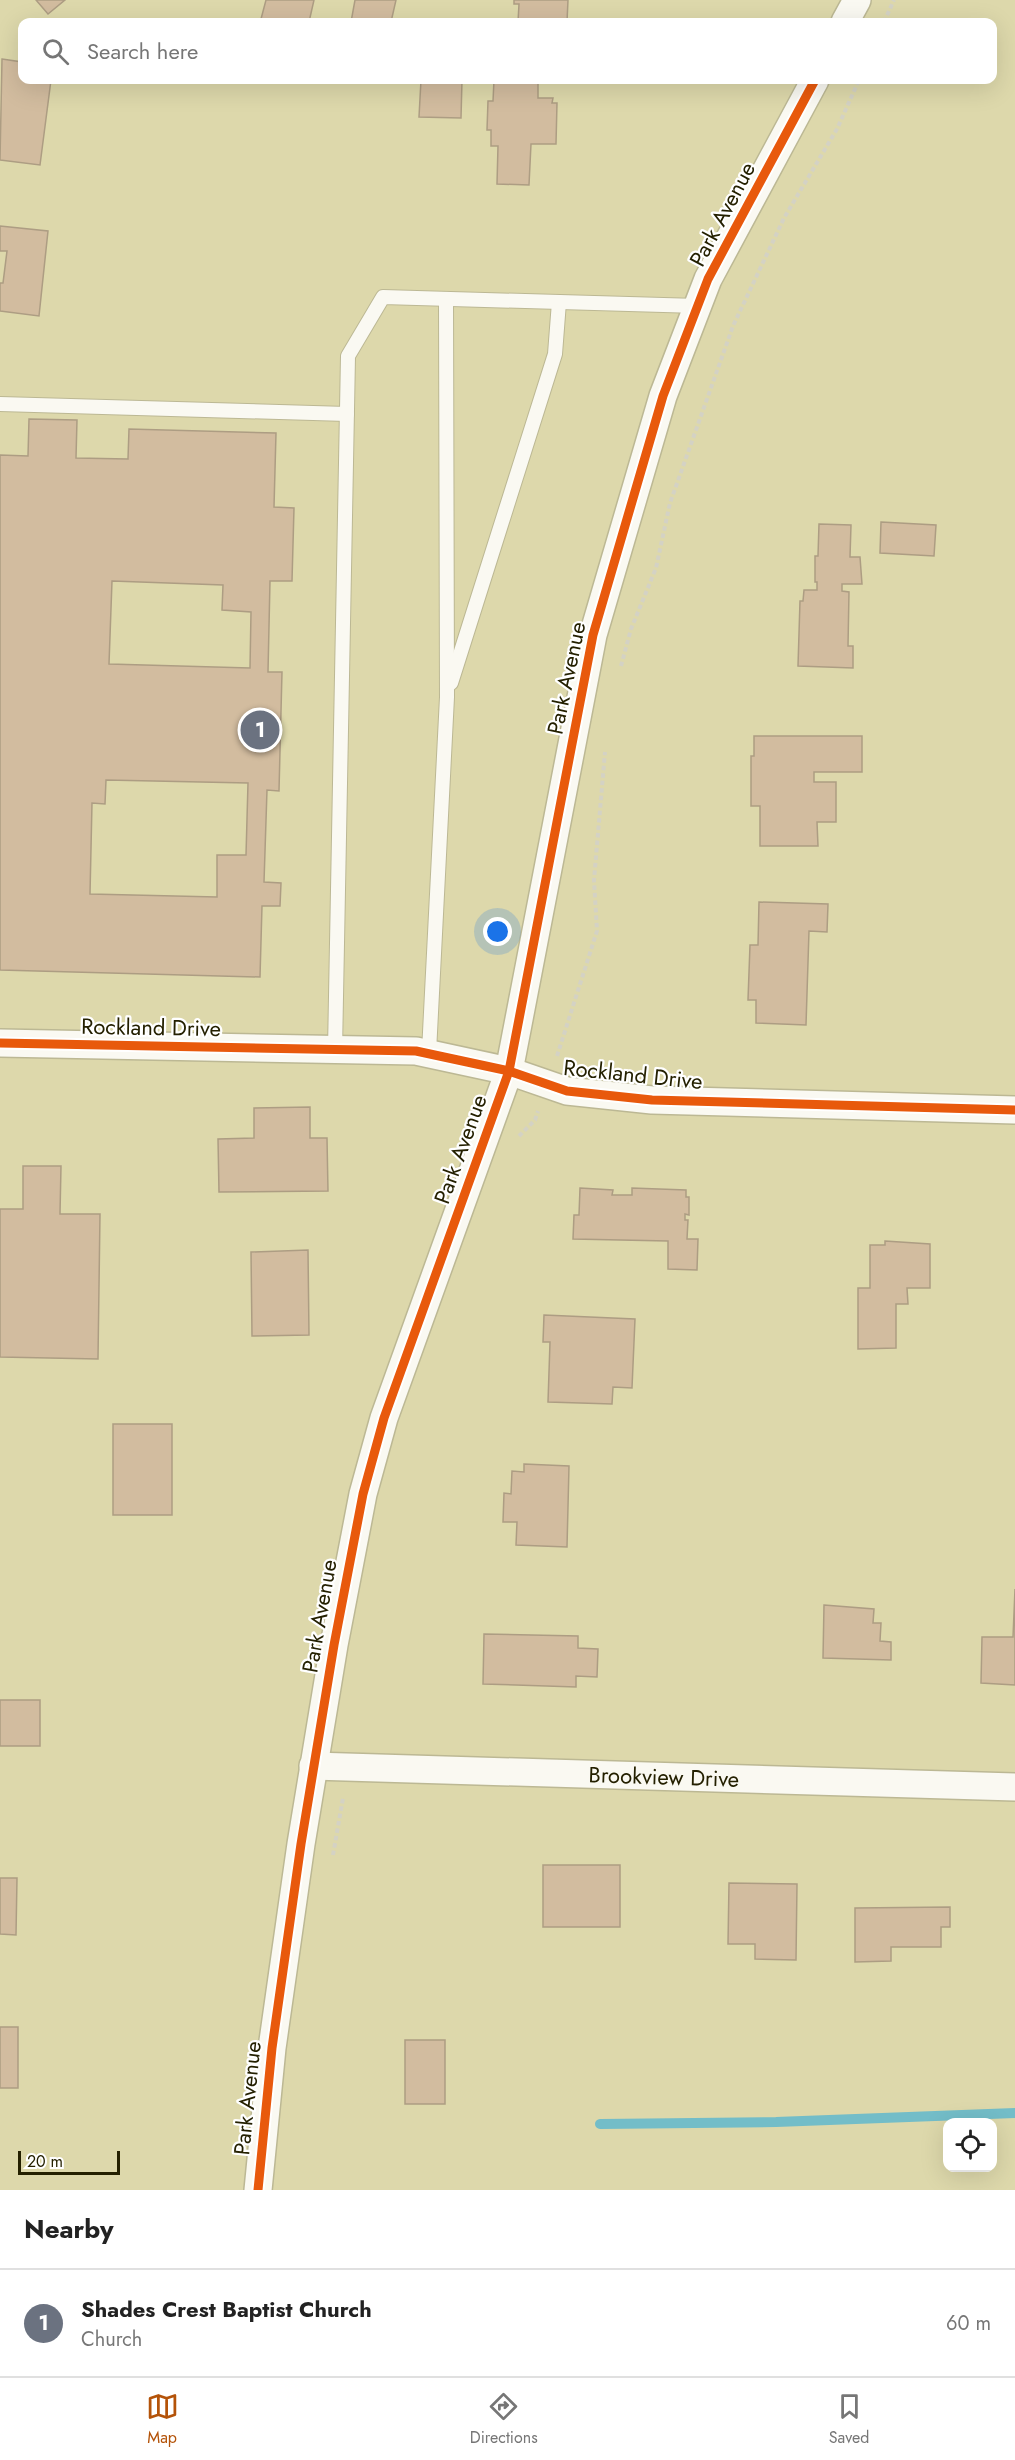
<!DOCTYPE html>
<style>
:root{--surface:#fff;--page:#f2f2f2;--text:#222;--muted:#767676;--line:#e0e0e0;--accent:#b45309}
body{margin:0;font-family:Jost,sans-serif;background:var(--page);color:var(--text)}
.controls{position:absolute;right:18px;bottom:18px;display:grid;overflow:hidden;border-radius:12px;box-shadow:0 6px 24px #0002}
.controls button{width:54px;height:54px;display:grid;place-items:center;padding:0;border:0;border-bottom:2px solid var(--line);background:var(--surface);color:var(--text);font:30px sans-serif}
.scale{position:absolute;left:18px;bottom:15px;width:102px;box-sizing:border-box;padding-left:6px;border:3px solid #242000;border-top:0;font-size:16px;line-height:21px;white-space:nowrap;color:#242000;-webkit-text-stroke:4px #fff;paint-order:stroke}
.you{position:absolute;left:498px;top:932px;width:21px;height:21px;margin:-15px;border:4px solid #fff;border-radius:50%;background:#1a73e8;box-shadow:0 0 0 9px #1a73e833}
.badge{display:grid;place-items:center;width:39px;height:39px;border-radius:50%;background:var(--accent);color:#fff;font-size:20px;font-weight:700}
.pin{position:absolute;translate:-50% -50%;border:3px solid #fff;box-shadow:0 2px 6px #0006}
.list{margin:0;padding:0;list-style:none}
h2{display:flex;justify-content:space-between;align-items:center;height:78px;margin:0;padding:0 24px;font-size:26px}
h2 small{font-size:20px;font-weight:400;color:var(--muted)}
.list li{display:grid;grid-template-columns:39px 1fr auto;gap:18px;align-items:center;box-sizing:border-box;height:108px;padding:0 24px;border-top:2px solid var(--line)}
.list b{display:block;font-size:22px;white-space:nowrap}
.list p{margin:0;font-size:20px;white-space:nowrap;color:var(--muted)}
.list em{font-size:20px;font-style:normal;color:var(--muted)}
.icon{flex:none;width:33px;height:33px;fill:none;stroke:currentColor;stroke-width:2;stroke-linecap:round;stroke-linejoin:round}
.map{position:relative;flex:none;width:1015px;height:2190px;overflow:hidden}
.search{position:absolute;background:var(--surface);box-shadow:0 6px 24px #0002;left:18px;right:18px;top:18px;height:66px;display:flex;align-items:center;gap:15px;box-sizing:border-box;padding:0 21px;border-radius:12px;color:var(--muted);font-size:22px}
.sheet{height:186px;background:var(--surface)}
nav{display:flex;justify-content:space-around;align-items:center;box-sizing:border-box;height:84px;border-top:2px solid var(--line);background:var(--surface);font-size:16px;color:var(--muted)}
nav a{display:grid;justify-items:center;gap:3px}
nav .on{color:var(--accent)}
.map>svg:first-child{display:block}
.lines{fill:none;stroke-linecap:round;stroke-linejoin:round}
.stream{stroke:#73bdc8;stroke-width:10}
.building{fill:#d2bc9f;stroke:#ad9d83;stroke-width:1.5;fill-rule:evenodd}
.lane-casing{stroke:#bcb894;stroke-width:16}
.street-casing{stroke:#bcb894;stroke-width:30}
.path{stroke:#d4d2c4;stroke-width:4;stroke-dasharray:4.5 3;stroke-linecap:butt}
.lane{stroke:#faf9f2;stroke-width:14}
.street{stroke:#faf9f2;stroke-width:27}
.cycleway-casing{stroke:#fff;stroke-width:13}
.cycleway{stroke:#e8590c;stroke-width:9}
.labels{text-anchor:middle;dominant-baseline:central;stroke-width:4.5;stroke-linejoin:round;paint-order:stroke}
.street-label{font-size:22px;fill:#242000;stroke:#fff}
</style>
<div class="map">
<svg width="1015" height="2190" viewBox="0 0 1015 2190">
<rect width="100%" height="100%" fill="#ddd8ab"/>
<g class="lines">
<path class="stream" d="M 600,2124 L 776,2122 L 1015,2113"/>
</g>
<g class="building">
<path d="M 36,0 L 65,0 L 48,14 Z"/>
<path d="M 266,0 L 314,0 L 309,22 L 278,22 L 261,19 Z"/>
<path d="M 355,0 L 396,0 L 391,22 L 351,22 Z"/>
<path d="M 514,0 L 568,0 L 567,22 L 518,22 L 519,4 L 514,4 Z"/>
<path d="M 2,59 L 22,62 L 22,80 L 51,80 L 40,165 L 0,160 Z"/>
<path d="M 421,80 L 462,80 L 461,118 L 419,117 Z"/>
<path d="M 494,80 L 538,80 L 538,98 L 553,98 L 552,103 L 557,103 L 556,144 L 531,144 L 529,185 L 497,184 L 498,146 L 491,146 L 491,130 L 487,130 L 488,101 L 493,101 Z"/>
<path d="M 0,226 L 48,231 L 39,316 L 0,311 L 0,283 L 3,283 L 7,251 L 0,251 Z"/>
<path d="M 29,419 L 77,420 L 76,458 L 128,459 L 129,429 L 276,433 L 274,507 L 294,508 L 292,581 L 270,581 L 268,672 L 282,672 L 279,791 L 267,790 L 264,882 L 281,883 L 280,906 L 262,906 L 260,977 L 0,970 L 0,455 L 28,456 ZM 112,581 L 223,585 L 222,610 L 251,612 L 250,668 L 109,664 ZM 106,780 L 248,783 L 246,855 L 217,855 L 217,897 L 90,894 L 92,803 L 105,804 Z"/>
<path d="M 881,522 L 936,525 L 934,556 L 880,553 Z"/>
<path d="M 819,524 L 851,525 L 850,557 L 860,557 L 862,584 L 842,584 L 842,591 L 849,592 L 848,646 L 853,646 L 853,668 L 798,666 L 800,601 L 803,601 L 804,590 L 817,590 L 817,582 L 815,582 L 815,556 L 818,556 Z"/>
<path d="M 754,736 L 862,736 L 862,772 L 814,772 L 814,782 L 836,782 L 836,822 L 817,822 L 818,846 L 760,846 L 760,806 L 751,806 L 751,756 L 754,756 Z"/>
<path d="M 759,902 L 828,904 L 827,932 L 809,931 L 806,1025 L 756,1023 L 756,1000 L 748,1000 L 750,945 L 758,945 Z"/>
<path d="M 310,1107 L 310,1138 L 327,1138 L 328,1191 L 219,1192 L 218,1139 L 254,1138 L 254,1108 Z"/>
<path d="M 23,1166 L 61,1166 L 60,1214 L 100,1214 L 98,1359 L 0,1357 L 0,1209 L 23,1209 Z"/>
<path d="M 580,1188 L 613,1190 L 612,1195 L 632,1195 L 632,1188 L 686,1190 L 686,1197 L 689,1197 L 689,1215 L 685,1214 L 685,1220 L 688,1220 L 687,1239 L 698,1239 L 697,1270 L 668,1269 L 668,1241 L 573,1239 L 574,1215 L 579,1215 Z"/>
<path d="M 885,1241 L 930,1244 L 930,1288 L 907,1288 L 908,1304 L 896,1304 L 896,1348 L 858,1349 L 858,1288 L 870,1288 L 870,1245 L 885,1245 Z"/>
<path d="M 308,1250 L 309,1335 L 252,1336 L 251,1252 Z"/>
<path d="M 544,1315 L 635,1319 L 632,1388 L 613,1387 L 612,1404 L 548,1402 L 550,1342 L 543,1342 Z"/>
<rect x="113" y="1424" width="59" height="91"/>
<path d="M 524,1464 L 569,1466 L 567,1547 L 516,1545 L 517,1522 L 503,1522 L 504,1493 L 511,1494 L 512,1471 L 524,1472 Z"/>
<path d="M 1015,1589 L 1015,1685 L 981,1683 L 982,1637 L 1013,1637 Z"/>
<path d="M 824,1605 L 874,1609 L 873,1623 L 881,1623 L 880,1641 L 891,1642 L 891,1660 L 823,1658 Z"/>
<path d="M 484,1634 L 578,1636 L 578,1648 L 598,1649 L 597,1677 L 576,1676 L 576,1687 L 483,1684 Z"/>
<rect x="0" y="1700" width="40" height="46"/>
<rect x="543" y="1865" width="77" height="62"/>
<path d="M 0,1878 L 17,1878 L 16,1935 L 0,1934 Z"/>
<path d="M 729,1883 L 797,1884 L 796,1960 L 755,1959 L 755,1944 L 728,1944 Z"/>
<path d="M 950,1907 L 950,1927 L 941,1927 L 941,1947 L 891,1947 L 891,1961 L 855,1962 L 855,1908 Z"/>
<rect x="0" y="2027" width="18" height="61"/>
<rect x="405" y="2040" width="40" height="64"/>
</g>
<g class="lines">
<defs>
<g id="lane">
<path d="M 0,404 L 347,414"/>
<path d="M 451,683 L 555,354 L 559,302"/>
<path d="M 335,1050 L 348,356 L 383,297 L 698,306"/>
<path d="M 429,1052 L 447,697 L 446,299"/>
</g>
<g id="street">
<path d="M 845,22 L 857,0"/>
<path d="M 0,1043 L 416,1051 L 509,1071 L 567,1091 L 652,1100 L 1015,1110"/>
<path id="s1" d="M 313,1766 L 1015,1787"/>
<path d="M 258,2190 L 272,2048 L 301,1844 L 334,1645 L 363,1494 L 384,1418 L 509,1071 L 593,635 L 663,396 L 708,279 L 815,80"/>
</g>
</defs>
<use href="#lane" class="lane-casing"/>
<use href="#street" class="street-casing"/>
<g class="path">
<path d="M 884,22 L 894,0"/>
<path d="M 621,666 L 631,629 L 656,568 L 670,503 L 733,326 L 784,218 L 837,129 L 859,80"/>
<path d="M 557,1056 L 597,931 L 594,880 L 605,752"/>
<path d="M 519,1136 L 535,1120 L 538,1111"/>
<path d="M 333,1855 L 343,1798"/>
</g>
<use href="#lane" class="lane"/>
<use href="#street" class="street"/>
<defs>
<g id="cycleway">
<path d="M 0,1043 L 416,1051 L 509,1071 L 567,1091 L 652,1100 L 1015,1110"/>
<path d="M 258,2190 L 272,2048 L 301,1844 L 334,1645 L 363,1494 L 384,1418 L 509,1071 L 593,635 L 663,396 L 708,279 L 815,80"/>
</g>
</defs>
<use href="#cycleway" class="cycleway-casing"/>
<use href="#cycleway" class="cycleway"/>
</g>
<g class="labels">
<g class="street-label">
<text transform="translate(722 214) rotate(-62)">Park Avenue</text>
<text transform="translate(566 678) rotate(-78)">Park Avenue</text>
<text transform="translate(151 1027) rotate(1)">Rockland Drive</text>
<text transform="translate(633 1074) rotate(6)">Rockland Drive</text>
<text transform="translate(460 1149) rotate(-70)">Park Avenue</text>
<text transform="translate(319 1616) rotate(-80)">Park Avenue</text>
<text stroke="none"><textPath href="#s1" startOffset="351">Brookview Drive</textPath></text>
<text transform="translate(247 2098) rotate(-84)">Park Avenue</text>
</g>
</g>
</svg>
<div class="controls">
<button><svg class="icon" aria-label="locate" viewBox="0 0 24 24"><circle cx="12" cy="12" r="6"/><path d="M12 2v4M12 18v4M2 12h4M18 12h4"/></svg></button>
</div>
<div class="scale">20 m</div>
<div class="you"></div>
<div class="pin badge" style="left:260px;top:730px;background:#6b7280">1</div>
<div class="search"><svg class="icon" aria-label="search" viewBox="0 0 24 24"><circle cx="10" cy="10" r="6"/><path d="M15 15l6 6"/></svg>Search here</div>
</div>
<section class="sheet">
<h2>Nearby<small></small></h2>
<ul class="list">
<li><span class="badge" style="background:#6b7280">1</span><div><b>Shades Crest Baptist Church</b><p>Church</p></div><em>60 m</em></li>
</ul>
</section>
<nav>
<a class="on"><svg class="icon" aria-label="map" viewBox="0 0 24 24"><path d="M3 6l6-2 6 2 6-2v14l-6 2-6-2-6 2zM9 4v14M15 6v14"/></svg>Map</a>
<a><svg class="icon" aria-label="directions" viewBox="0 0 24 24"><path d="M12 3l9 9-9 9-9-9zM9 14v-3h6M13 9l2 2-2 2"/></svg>Directions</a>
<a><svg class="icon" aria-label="saved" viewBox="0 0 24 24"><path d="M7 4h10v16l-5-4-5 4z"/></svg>Saved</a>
</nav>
